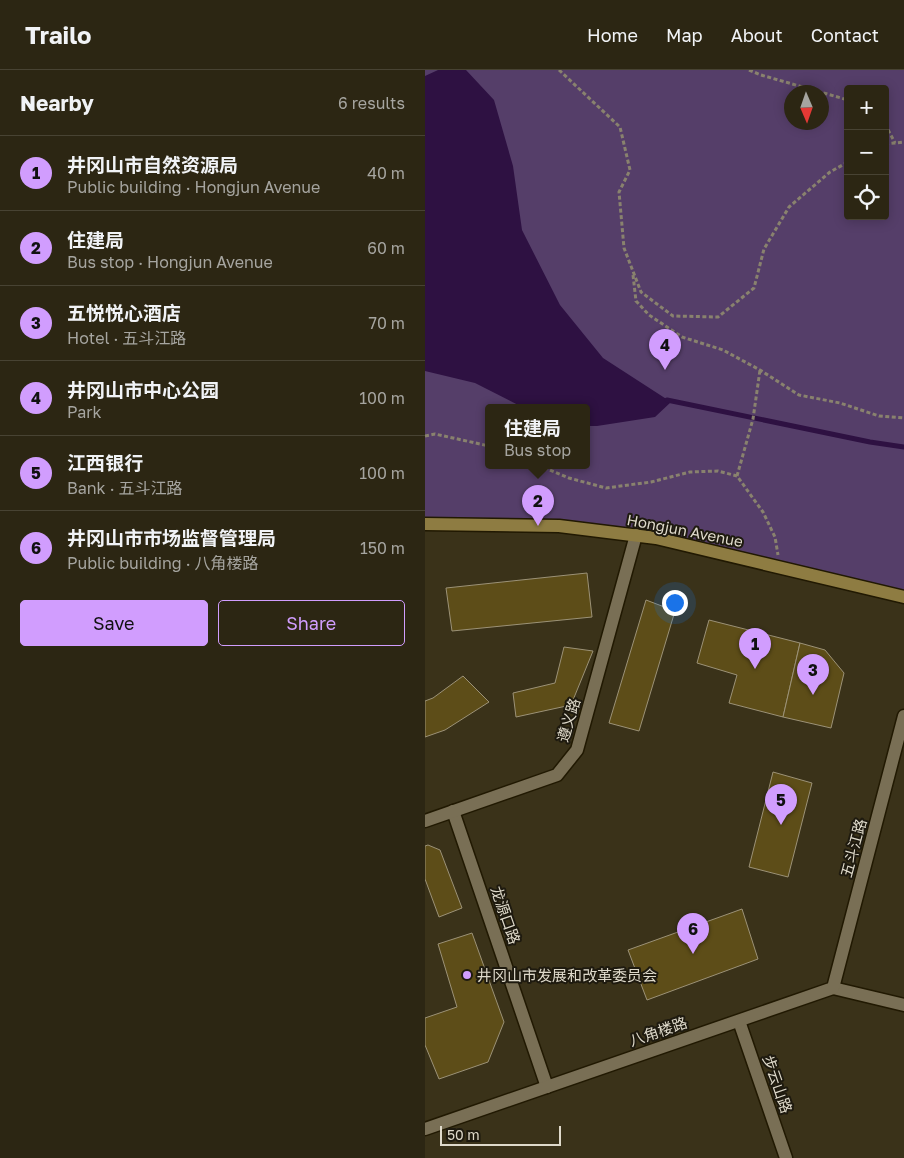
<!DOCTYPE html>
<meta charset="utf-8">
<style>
:root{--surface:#2c2613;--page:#383221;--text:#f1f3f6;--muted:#a6a5a0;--line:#484333;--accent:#d19dfe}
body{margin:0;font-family:"Golos Text","Noto Sans SC",sans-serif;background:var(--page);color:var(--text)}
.controls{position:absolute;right:15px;top:15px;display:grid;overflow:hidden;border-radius:5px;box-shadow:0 2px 12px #0003}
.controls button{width:45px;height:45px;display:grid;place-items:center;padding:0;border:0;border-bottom:1px solid var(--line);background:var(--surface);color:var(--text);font:25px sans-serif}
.compass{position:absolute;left:359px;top:15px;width:45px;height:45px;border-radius:50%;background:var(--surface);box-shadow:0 2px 12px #0003;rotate:178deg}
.scale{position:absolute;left:15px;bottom:12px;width:121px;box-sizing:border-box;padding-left:5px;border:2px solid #dfdacb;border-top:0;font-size:14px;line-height:18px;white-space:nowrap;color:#dfdacb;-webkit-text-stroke:4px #1e1a0f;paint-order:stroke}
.you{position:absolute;left:249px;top:532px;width:18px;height:18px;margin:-12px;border:4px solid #fff;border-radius:50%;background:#1a73e8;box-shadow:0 0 0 8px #1a73e833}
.badge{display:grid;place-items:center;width:32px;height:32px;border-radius:50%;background:var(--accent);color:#111;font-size:16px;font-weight:700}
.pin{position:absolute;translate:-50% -41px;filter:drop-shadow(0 1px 2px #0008)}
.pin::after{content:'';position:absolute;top:26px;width:18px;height:15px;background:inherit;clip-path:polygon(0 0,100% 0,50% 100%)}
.popup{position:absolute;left:60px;top:334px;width:105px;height:65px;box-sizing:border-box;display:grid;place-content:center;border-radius:5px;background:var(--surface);filter:drop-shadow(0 1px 4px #0005);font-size:16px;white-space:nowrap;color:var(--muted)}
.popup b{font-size:19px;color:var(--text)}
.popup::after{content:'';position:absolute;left:50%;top:100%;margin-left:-10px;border:10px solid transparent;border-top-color:var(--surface)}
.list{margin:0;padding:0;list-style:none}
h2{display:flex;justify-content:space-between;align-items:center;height:65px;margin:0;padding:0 20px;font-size:21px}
h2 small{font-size:16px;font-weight:400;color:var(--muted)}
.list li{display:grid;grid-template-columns:32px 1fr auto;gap:15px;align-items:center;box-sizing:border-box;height:75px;padding:0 20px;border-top:1px solid var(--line)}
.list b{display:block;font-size:19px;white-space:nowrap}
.list p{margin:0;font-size:16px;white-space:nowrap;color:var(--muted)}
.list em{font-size:16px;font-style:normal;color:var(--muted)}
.actions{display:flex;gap:10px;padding:15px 20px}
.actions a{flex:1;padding:11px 0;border:1px solid var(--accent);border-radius:5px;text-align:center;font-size:18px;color:var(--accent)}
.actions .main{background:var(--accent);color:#111}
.icon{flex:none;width:28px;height:28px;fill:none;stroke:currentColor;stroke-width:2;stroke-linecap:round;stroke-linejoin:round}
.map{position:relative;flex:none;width:479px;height:1088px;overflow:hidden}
header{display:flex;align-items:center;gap:30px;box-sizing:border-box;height:70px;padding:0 25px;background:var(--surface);border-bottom:1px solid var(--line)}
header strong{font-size:24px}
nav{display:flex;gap:28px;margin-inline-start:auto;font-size:18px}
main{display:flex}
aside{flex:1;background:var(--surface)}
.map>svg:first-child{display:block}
.green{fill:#553e69;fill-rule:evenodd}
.water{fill:#2e1142}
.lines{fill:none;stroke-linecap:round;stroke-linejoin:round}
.stream{stroke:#2e1142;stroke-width:5}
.building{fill:#5d4d18;stroke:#9c9277}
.minor-casing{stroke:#211902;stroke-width:15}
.tertiary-casing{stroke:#211902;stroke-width:15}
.secondary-casing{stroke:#211902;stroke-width:15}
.path{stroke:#89826e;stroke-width:3;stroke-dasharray:4 2.5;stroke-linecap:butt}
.minor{stroke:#796f55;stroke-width:12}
.tertiary{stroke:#796f55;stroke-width:12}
.secondary{stroke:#8e7c42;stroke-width:12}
.poi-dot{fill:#d19dfe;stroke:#1e1a0f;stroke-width:2}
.labels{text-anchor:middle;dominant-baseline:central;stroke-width:4;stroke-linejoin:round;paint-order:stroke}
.street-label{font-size:15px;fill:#dfdacb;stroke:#1e1a0f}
.poi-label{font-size:15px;fill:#dfdacb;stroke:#1e1a0f;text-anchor:start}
</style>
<header>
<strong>Trailo</strong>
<nav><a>Home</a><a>Map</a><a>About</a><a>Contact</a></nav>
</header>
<main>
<aside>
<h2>Nearby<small>6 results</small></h2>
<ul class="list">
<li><span class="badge">1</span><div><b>井冈山市自然资源局</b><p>Public building · Hongjun Avenue</p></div><em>40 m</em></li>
<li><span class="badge">2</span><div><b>住建局</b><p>Bus stop · Hongjun Avenue</p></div><em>60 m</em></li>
<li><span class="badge">3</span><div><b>五悦悦心酒店</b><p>Hotel · 五斗江路</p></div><em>70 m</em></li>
<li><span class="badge">4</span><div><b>井冈山市中心公园</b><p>Park</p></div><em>100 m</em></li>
<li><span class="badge">5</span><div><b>江西银行</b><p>Bank · 五斗江路</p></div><em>100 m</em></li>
<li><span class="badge">6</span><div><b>井冈山市市场监督管理局</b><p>Public building · 八角楼路</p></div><em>150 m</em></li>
</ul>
<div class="actions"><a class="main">Save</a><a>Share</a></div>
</aside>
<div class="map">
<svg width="479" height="1088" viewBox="0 0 479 1088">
<rect width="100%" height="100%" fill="#3a3219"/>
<path class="green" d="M 0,0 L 479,0 L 479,527 L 231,468 L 0,454 ZM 423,19 L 460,19 L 460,146 L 423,146 ZM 367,22 L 397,22 L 397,52 L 367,52 ZM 64,337 L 162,337 L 162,395 L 64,395 Z"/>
<path class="water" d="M 13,0 L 41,0 L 69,30 L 88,96 L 97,160 L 135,235 L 178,288 L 246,332 L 230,347 L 172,356 L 162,356 L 162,337 L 97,337 L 50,313 L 0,301 L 0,6 Z"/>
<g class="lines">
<path class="stream" d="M 242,330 L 445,372 L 479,377"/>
</g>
<g class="building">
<path d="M 162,503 L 167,547 L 27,561 L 21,518 Z"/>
<path d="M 221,530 L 250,541 L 214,661 L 184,653 Z"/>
<path d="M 284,550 L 375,573 L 358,647 L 304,633 L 312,605 L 272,593 Z"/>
<path d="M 375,573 L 400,580 L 419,603 L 406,658 L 358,647 Z"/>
<path d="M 139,577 L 168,581 L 146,635 L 91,647 L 88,623 L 130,613 Z"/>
<path d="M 38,606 L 64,632 L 20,660 L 0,667 L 0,631 L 8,628 Z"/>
<path d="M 348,702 L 387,713 L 363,807 L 324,797 Z"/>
<path d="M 3,775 L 15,780 L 37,838 L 14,847 L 0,809 L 0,776 Z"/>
<path d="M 317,839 L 333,889 L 222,930 L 203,880 Z"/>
<path d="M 47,863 L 79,952 L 63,992 L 14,1009 L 0,975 L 0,948 L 32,937 L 13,874 Z"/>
</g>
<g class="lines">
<defs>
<g id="minor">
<path d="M 28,741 L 122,1017"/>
<path d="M 0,751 L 132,705 L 152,680 L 211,465"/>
<path d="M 408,918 L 479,935"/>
<path d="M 314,951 L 361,1088"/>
</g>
<path id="tertiary" d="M 0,1059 L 408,918 L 479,646"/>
<path id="secondary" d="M 0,454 L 134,456 L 231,468 L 479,527"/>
</defs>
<use href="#minor" class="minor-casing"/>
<use href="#tertiary" class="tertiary-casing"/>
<use href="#secondary" class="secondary-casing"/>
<g class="path">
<path d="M 134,0 L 195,57 L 205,100 L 194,122 L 199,178 L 216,222 L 248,246 L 293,247 L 329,218 L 339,179 L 364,137 L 405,102 L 423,92"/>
<path d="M 324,0 L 336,5 L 423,30"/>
<path d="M 460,54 L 470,73"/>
<path d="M 460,74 L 479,72"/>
<path d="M 208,205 L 211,231 L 224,245 L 257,267 L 298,280 L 335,300 L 374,325 L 415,333 L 454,346 L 479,348"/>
<path d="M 0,366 L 10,364 L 64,376"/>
<path d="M 113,395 L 144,408 L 181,418 L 226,412 L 265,402 L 293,401 L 312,406 L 338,442 L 350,467 L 353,485"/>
<path d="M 312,406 L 328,349 L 335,300"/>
</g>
<use href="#minor" class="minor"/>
<use href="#tertiary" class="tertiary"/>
<use href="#secondary" class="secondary"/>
</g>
<circle class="poi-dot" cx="42" cy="905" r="5"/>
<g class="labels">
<g class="street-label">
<text transform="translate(260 460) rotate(11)">Hongjun Avenue</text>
<text transform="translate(143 650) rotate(-73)">遵义路</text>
<text transform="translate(428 778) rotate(-75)">五斗江路</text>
<text transform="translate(81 845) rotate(71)">龙源口路</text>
<text transform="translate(233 961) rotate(-19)">八角楼路</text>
<text transform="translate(353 1014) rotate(71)">步云山路</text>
</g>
<g class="poi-label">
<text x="52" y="905">井冈山市发展和改革委员会</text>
</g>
</g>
</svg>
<div class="controls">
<button>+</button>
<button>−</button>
<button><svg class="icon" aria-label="locate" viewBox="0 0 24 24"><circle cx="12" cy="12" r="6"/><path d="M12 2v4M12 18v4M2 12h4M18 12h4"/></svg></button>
</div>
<svg class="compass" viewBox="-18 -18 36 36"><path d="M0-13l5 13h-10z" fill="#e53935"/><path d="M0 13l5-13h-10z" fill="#a6a5a0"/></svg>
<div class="scale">50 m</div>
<div class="you"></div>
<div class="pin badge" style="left:330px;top:599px">1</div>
<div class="pin badge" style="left:113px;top:456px">2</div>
<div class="popup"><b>住建局</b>Bus stop</div>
<div class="pin badge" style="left:388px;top:625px">3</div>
<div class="pin badge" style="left:240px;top:300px">4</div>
<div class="pin badge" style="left:356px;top:755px">5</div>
<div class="pin badge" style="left:268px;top:884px">6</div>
</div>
</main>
